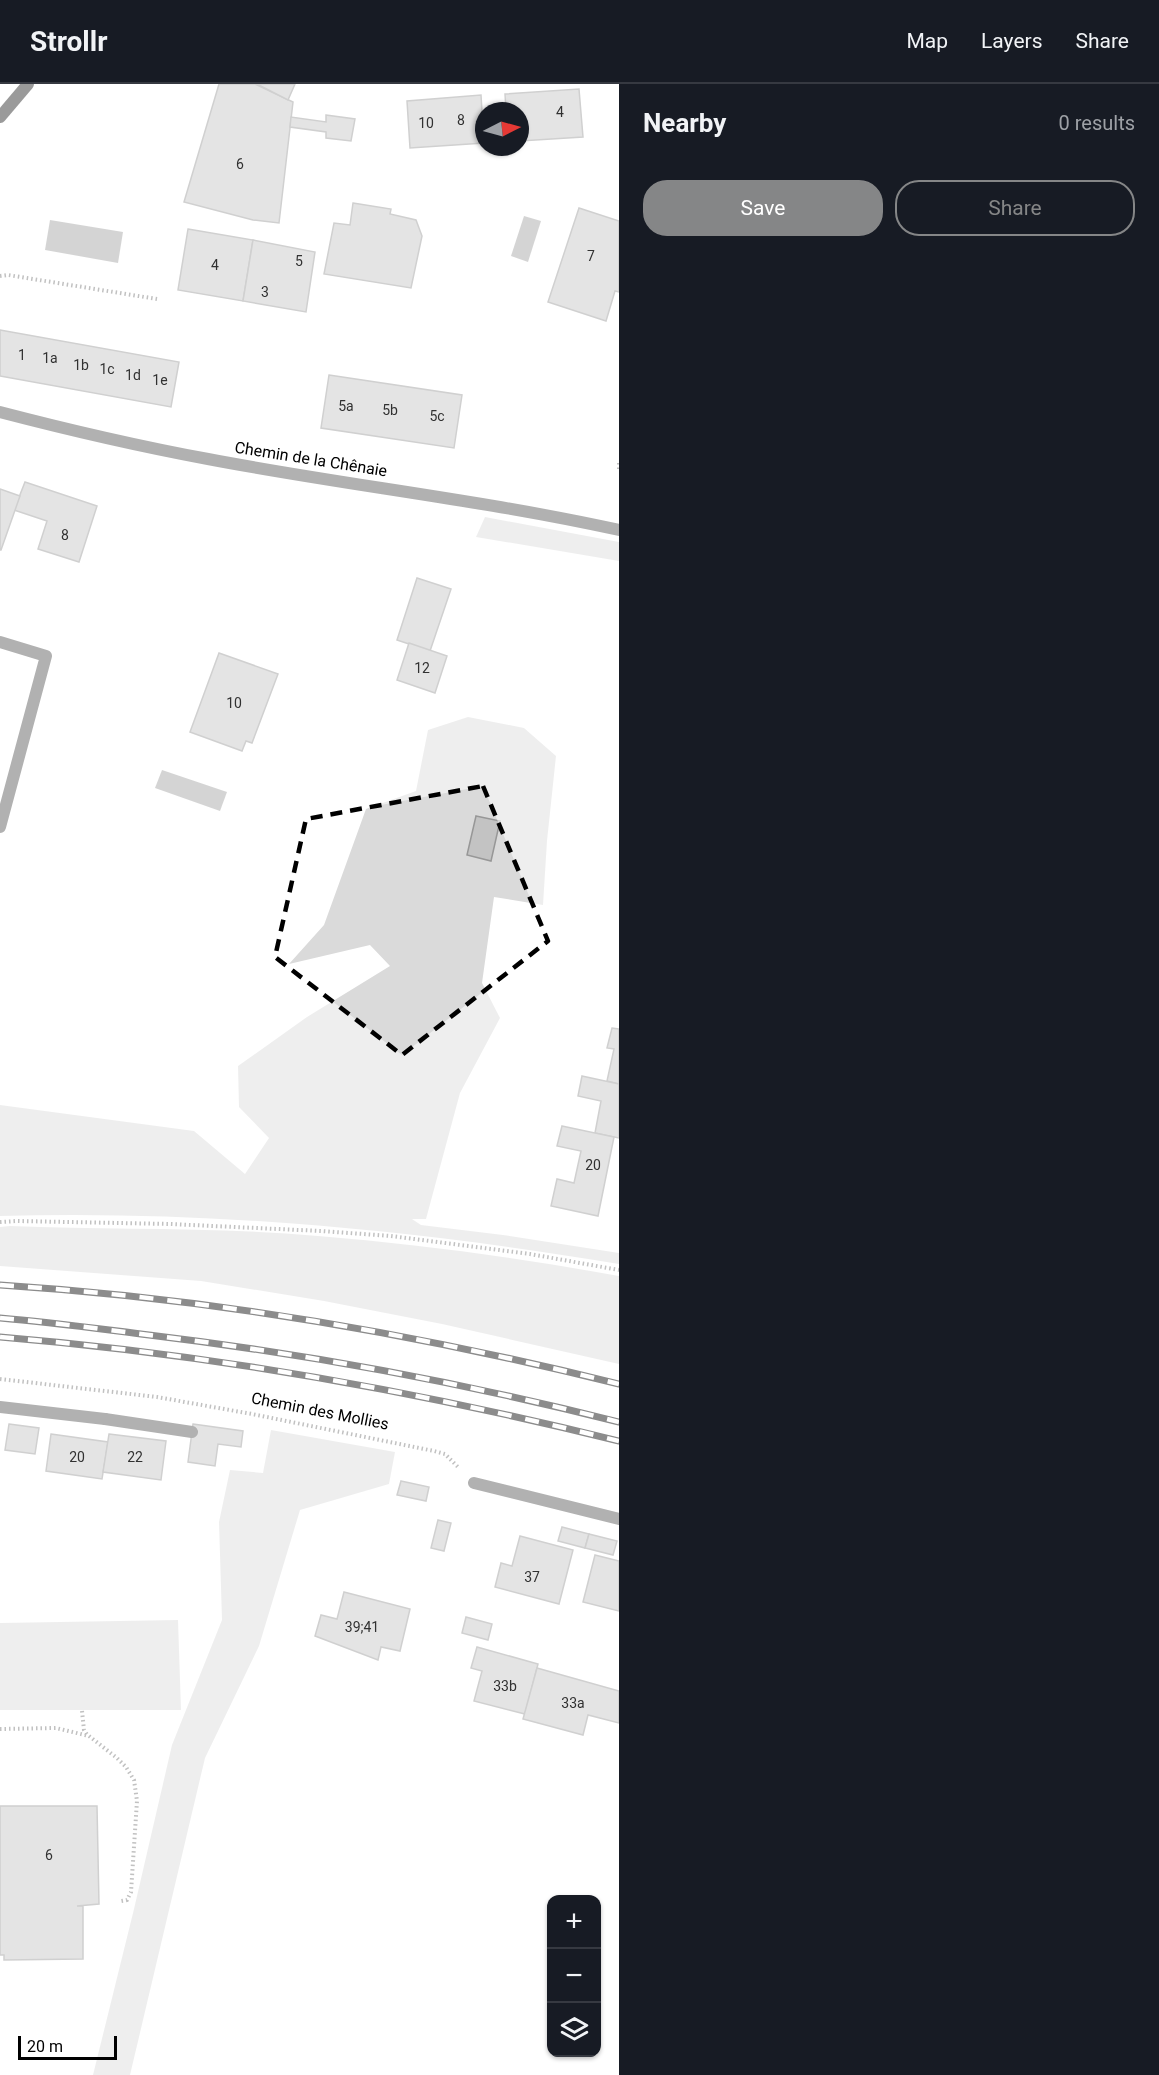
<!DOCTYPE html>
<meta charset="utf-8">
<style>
:root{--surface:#171b24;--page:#20242c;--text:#f1f3f6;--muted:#9ea1a6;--line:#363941;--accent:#858687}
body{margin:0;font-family:Roboto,sans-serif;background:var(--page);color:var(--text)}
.controls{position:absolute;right:18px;bottom:18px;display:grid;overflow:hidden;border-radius:12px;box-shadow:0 2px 4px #0004}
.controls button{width:54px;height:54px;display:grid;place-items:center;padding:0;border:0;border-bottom:2px solid var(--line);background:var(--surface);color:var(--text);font:30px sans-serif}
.compass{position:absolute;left:475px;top:18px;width:54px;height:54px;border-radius:50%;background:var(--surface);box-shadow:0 2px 4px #0004;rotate:84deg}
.scale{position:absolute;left:18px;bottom:15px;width:99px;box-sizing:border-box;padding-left:6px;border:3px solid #000;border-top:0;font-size:16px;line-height:21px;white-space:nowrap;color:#000;-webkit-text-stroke:4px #fff;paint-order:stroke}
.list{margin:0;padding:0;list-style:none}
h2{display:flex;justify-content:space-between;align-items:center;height:78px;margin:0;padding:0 24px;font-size:26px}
h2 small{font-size:20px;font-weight:400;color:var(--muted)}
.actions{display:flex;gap:12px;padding:18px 24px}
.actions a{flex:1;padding:14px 0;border:2px solid var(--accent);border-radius:24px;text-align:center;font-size:21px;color:var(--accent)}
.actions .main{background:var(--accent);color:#fff}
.icon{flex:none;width:33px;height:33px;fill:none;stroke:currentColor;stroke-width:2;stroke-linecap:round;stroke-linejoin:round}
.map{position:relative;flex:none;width:619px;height:1991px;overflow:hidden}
header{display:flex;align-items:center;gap:36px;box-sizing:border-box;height:84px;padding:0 30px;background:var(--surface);border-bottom:2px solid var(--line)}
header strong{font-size:28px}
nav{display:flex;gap:33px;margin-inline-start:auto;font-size:21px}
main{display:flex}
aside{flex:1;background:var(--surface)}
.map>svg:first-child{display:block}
.green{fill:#dadada}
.water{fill:#a1a1a1}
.building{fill:#c3c3c3;stroke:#979797;stroke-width:1.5}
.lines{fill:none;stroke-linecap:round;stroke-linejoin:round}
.path{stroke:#757575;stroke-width:4;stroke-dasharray:1.5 3;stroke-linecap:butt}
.lane{stroke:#535353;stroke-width:12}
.street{stroke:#535353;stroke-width:12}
.secondary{stroke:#202020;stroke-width:12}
.rail-casing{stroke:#000;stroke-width:7}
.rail{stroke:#fff;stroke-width:4.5;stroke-dasharray:14;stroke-linecap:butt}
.marked{fill:none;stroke:#000;stroke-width:4.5;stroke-dasharray:12 8;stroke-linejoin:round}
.labels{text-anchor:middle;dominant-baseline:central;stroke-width:4.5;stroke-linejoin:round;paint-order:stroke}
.number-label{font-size:14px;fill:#313131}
.street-label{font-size:16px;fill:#000;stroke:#fff}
</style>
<header>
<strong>Strollr</strong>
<nav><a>Map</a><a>Layers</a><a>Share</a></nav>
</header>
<main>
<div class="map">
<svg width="619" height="1991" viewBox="0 0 619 1991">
<rect width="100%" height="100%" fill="#fff"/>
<g class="green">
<path d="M 485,433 L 619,458 L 619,477 L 476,453 Z"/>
<path d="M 468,633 L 524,644 L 556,672 L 547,757 L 543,821 L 494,813 L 482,899 L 500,934 L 460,1009 L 426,1135 L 412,1135 L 421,1141 L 503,1151 L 619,1169 L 619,1180 C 415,1146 207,1126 0,1132 L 0,1021 L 194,1047 L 245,1090 L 269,1054 L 239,1023 L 238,982 L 307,933 L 390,882 L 370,861 L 289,880 L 324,841 L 366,725 L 416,707 L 428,646 Z"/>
<path d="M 10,1142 C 112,1146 216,1143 318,1152 C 419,1160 519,1174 619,1192 L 619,1280 L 442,1240 L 324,1217 L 201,1197 L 0,1182 L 0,1143 Z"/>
<path d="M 271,1346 L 395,1368 L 389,1400 L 300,1426 L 259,1562 L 205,1674 L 130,1991 L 93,1991 L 134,1825 L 172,1661 L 222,1536 L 219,1438 L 230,1386 L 263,1389 Z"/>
<path d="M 178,1536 L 181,1626 L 0,1626 L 0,1539 Z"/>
</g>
<g class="water">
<path d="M 524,132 L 541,137 L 528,178 L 511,172 Z"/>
<path d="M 50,136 L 123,148 L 118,179 L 45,166 Z"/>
<path d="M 162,686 L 227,708 L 220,727 L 155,704 Z"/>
</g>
<g class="building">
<path d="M 219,0 L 255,0 L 293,18 L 279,139 L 253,136 L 184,118 Z"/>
<path d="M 257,0 L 295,0 L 288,16 Z"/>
<path d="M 579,5 L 583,53 L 520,57 L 520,27 L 506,27 L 505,10 Z"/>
<path d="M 481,11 L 484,59 L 410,64 L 407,17 Z"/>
<path d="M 326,31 L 355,35 L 351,57 L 326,54 L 326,48 L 290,43 L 291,33 L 326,38 Z"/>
<path d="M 353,119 L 391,125 L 390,130 L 416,136 L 422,152 L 411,204 L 324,190 L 334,139 L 350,141 Z"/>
<path d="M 579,124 L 619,137 L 619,208 L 615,207 L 606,237 L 548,218 Z"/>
<path d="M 188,145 L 253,156 L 243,217 L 178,206 Z"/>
<path d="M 253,156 L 315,168 L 306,228 L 243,217 Z"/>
<path d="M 0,246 L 179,278 L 171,323 L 0,292 Z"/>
<path d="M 329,291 L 462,311 L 454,364 L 321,344 Z"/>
<path d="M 25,398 L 97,422 L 79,478 L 38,465 L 47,437 L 14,426 Z"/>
<path d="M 0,405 L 20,412 L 1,466 L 0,466 Z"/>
<path d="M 417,494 L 451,505 L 430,567 L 397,556 Z"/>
<path d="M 409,559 L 447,572 L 435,609 L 397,596 Z"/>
<path d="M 219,569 L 278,590 L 252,659 L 246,657 L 242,667 L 190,648 Z"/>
<path d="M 476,732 L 500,737 L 491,777 L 467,771 Z"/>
<path d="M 612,944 L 619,945 L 619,1000 L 607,997 L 614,965 L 607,964 Z"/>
<path d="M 582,992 L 619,1000 L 619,1054 L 595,1049 L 601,1017 L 578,1012 Z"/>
<path d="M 562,1042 L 614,1053 L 598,1132 L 551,1122 L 557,1095 L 574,1099 L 581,1067 L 557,1062 Z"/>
<path d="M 9,1340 L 39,1344 L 35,1370 L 5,1366 Z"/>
<path d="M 193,1340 L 243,1347 L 241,1363 L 218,1360 L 215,1382 L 188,1378 Z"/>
<path d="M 51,1350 L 108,1358 L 102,1395 L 46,1387 Z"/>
<path d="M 109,1350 L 166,1357 L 161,1396 L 103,1388 Z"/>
<path d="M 401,1397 L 429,1403 L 426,1417 L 397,1411 Z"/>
<path d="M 438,1436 L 451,1439 L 444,1467 L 431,1464 Z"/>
<path d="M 562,1443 L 589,1450 L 585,1464 L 558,1457 Z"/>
<path d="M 589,1450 L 617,1457 L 613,1471 L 585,1464 Z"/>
<path d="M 520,1452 L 573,1466 L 559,1520 L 495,1503 L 501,1479 L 512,1482 Z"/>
<path d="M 595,1471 L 619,1477 L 619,1527 L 583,1518 Z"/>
<path d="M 344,1508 L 410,1525 L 400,1567 L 381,1563 L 378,1576 L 315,1552 L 321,1531 L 337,1535 Z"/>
<path d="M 466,1533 L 492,1540 L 488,1556 L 462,1549 Z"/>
<path d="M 477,1563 L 538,1580 L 525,1630 L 474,1617 L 482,1587 L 471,1584 Z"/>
<path d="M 537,1584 L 619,1607 L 619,1639 L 588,1631 L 583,1651 L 523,1635 Z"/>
<path d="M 0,1722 L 97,1722 L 99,1820 L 77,1822 L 83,1822 L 83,1875 L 4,1876 L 4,1871 L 0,1871 Z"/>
</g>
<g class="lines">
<g class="path">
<path d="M 0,192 L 8,191 L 157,215"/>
<path d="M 619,379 L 619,387"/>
<path d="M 0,1138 L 17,1137 L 170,1140 L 321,1147 L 391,1152 L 530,1170 L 619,1186"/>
<path d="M 0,1295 L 157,1313 L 252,1330 L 434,1367 L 445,1370 L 458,1383"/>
<path d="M 82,1627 L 84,1646 L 88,1652"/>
<path d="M 0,1645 L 56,1644 L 89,1652 L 117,1674 L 126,1683 L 134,1696 L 137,1717 L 131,1808 L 127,1816 L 121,1817"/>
</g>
<path class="lane" d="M 105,1335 L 192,1348"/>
<g class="street">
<path d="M 0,328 C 69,346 138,362 208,375 C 344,401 483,416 619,446"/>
<path d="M 0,558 L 46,572 L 0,743"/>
<path d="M 0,1323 L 105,1335"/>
<path d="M 474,1399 L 619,1435"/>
</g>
<path class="secondary" d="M 0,33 L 28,0"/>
<defs>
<g id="rail">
<path d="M 0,1201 C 208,1214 417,1250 619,1300"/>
<path d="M 0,1234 C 50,1238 100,1245 149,1251 C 308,1270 464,1299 619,1338"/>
<path d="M 0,1253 C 209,1270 416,1307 619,1357"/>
</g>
</defs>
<use href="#rail" class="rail-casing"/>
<use href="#rail" class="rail"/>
</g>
<path d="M0 0H619V1991H0ZM 483,702 L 548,857 L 402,971 L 275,873 L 306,735 Z" fill="#fff" fill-opacity=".55" fill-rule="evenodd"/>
<path class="marked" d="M 483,702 L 548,857 L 402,971 L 275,873 L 306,735 Z"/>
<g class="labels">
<g class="number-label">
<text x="560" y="28">4</text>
<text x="461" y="36">8</text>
<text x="426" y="39">10</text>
<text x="240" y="80">6</text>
<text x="591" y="172">7</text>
<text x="299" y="177">5</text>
<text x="215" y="181">4</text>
<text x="265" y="208">3</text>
<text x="22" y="271">1</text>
<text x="50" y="274">1a</text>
<text x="81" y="281">1b</text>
<text x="107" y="285">1c</text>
<text x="133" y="291">1d</text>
<text x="160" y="296">1e</text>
<text x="346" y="322">5a</text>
<text x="390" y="326">5b</text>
<text x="437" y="332">5c</text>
<text x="65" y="451">8</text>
<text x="422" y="584">12</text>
<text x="234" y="619">10</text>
<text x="593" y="1081">20</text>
<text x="77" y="1373">20</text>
<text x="135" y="1373">22</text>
<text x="532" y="1493">37</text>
<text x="362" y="1543">39;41</text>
<text x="505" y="1602">33b</text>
<text x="573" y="1619">33a</text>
<text x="49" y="1771">6</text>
</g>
<g class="street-label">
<text transform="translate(311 375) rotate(9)">Chemin de la Chênaie</text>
<text transform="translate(320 1327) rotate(11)">Chemin des Mollies</text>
</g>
</g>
</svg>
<div class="controls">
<button>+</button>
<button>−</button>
<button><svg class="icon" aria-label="layers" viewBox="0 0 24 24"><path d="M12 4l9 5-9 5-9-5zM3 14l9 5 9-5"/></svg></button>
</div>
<svg class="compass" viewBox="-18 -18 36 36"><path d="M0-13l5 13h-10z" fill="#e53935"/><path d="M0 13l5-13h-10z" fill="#9ea1a6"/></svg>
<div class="scale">20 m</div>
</div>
<aside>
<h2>Nearby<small>0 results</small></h2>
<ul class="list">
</ul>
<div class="actions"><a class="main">Save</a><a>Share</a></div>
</aside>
</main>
